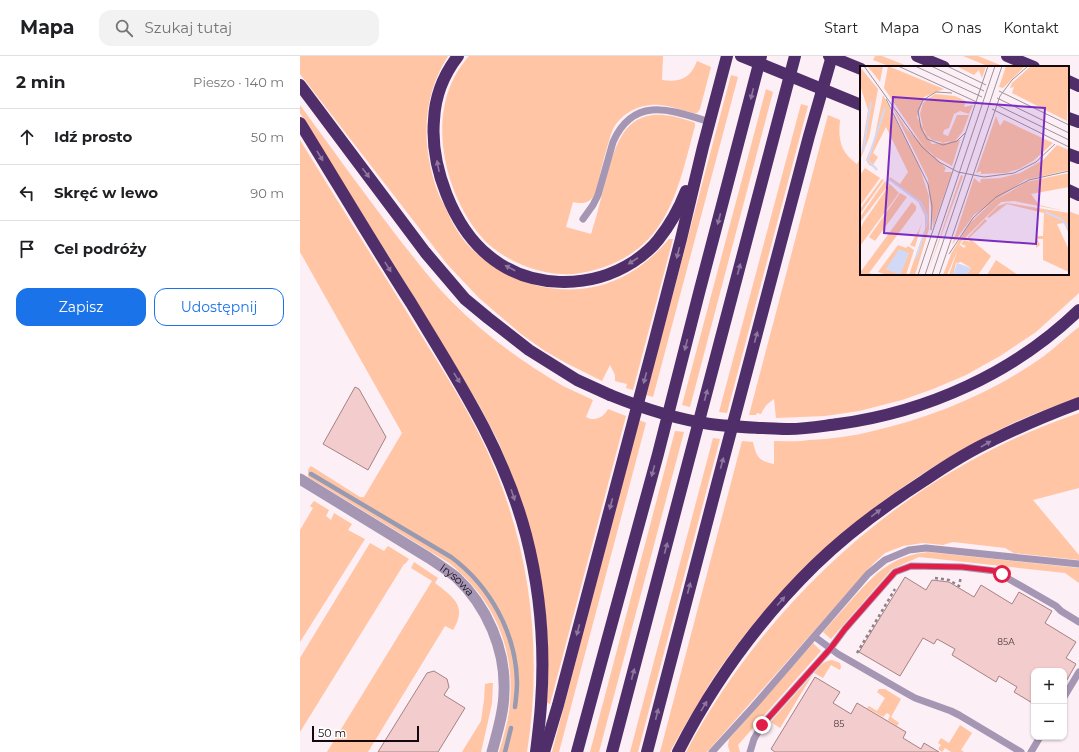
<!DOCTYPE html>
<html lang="pl">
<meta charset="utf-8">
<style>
:root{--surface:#fff;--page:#f2f2f2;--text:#202124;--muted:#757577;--line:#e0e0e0;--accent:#1a73e8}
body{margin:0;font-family:Montserrat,sans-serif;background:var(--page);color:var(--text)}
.controls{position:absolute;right:12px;bottom:12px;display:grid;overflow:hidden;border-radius:8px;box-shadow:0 1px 3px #0004}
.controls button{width:36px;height:36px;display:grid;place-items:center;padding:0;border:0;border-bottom:1px solid var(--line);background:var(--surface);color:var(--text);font:20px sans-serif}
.scale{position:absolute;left:12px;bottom:10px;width:107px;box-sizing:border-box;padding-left:4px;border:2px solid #12080e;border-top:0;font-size:11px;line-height:14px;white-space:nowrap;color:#12080e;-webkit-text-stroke:3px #fff;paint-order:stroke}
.stop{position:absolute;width:12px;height:12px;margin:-9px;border:3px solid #e11d48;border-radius:50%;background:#fff}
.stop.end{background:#e11d48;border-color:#fff;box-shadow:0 1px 4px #0008}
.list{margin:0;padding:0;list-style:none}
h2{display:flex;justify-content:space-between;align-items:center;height:52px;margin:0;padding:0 16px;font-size:17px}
h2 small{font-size:13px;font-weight:400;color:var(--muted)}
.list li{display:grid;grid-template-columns:26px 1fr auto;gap:12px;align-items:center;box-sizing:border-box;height:56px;padding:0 16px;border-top:1px solid var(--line)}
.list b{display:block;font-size:15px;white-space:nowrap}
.list em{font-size:13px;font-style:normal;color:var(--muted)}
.actions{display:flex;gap:8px;padding:12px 16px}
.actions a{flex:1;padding:9px 0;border:1px solid var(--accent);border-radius:12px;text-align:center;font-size:14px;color:var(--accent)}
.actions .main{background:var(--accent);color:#fff}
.icon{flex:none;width:22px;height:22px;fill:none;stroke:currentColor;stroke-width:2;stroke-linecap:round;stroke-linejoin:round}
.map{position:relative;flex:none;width:779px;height:696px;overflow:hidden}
header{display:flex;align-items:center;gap:24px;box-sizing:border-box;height:56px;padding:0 20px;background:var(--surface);border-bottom:1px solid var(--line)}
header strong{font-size:19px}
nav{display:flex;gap:22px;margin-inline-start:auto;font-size:14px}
.search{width:280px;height:36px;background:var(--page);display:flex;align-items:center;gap:10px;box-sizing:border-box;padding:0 14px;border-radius:12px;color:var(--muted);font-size:15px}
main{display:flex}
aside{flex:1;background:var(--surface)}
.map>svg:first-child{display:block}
.green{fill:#ffc5a4}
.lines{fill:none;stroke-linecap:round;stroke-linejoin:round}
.stream{stroke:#989ab1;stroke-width:4.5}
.building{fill:#f3cccd;stroke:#a68283}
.path{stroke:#8e8289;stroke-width:2.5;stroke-dasharray:3 3;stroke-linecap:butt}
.service{stroke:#a596b4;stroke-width:7}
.tertiary{stroke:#a596b4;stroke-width:11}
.motorway{stroke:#4f2e6a;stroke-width:12}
.motorway-bridge{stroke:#4f2e6a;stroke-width:12}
.oneway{fill:#8d779e}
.route{stroke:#e11d48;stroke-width:5}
.labels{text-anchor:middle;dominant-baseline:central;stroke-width:4;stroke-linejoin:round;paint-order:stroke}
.number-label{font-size:9px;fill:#4a393e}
.street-label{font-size:11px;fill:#12080e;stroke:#fff}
.inset-river{fill:none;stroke:#d1d9f7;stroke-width:2}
.inset-road{fill:none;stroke:#9e9399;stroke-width:1}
.view{fill:#7b2cbf;fill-opacity:0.15;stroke:#7b2cbf;stroke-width:2}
.inset-edge{fill:none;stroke:#12080e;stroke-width:2}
</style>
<header>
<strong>Mapa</strong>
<div class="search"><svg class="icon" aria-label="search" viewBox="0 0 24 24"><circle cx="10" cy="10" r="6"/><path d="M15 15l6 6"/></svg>Szukaj tutaj</div>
<nav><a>Start</a><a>Mapa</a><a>O nas</a><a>Kontakt</a></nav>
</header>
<main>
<aside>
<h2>2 min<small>Pieszo · 140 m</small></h2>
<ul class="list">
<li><svg class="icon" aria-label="ahead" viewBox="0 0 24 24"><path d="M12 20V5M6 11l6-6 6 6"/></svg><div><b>Idź prosto</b></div><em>50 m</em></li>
<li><svg class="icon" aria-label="left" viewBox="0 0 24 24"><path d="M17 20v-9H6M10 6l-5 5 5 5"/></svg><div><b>Skręć w lewo</b></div><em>90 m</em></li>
<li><svg class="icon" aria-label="arrive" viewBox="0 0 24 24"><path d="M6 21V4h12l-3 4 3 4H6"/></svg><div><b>Cel podróży</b></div></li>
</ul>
<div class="actions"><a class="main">Zapisz</a><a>Udostępnij</a></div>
</aside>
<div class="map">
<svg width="779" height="696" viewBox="0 0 779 696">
<rect width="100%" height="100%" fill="#fceff6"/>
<g class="green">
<path d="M 0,0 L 148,0 C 122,40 121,89 137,134 C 139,140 143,147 146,153 C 152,167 160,182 172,193 C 211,233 278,247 328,218 C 344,209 357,197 369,183 L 373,183 L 333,334 L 326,332 L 327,328 L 315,325 L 315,319 L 310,309 L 302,325 L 268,308 L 245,295 L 221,278 L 179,242 L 147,208 L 0,18 Z"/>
<path d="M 169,0 L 363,0 L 362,24 C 379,27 391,22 397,5 L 411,11 L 400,53 L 397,57 L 393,57 C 382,54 371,50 360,49 C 342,47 322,56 313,73 C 309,82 307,93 304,102 C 301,114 298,126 295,138 C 289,148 283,148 273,146 L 266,171 L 291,178 C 296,162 300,147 304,131 C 310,110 316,76 337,64 C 354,54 376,60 393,66 L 395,67 L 395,70 C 385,106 378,144 356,174 C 340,195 318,208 294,214 C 283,217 272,219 261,218 C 235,217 203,203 185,185 C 172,171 162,154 155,137 C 137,92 135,38 169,0 Z"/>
<path d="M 575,0 L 582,0 L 610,11 L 591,11 L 573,4 Z"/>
<path d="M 663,0 L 678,0 L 705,11 L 690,11 Z"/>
<path d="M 431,19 L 438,21 L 353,341 L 346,339 Z"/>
<path d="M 466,33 L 473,36 L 390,351 L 382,349 Z"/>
<path d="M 501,48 L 508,50 L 427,357 L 419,356 Z"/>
<path d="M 0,49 C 33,94 65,139 99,183 C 116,204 133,227 152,246 C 185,279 223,307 263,330 C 273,335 283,339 293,344 L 286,361 C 295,366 304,361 308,353 L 326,360 L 250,648 L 247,647 L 248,601 L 247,572 L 243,537 L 222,447 L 210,414 L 198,385 L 179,349 L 106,228 L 32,109 L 0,57 Z"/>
<path d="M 528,59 L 540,64 C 538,83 540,96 557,108 L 561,101 L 561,218 L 768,218 L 768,155 L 779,159 L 779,237 L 736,276 L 700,300 L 666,319 L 633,333 L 602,344 L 559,355 L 525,360 L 476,362 L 474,343 C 468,347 464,351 461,358 L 457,357 L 456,359 L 449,359 Z"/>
<path d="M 0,84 C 35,141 70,197 105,253 C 131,296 160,339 182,384 C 229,481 244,590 227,696 L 199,696 C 204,679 209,663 210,646 C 215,590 192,541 149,507 L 8,421 L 8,414 L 11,410 L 60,441 L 64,441 L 102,377 L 0,196 Z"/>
<path d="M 779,271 L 779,341 C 753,351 726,360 701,373 C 589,429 489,511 418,615 C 412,623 407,632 402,641 C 391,659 380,677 370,696 L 360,696 L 442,385 L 453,386 C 456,400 458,405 474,408 L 474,385 C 486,385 498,386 510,384 C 530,383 554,380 573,375 C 633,361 694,336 744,300 C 756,291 767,280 779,271 Z"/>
<path d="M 779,357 L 779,432 L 733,444 L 779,499 L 779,504 L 714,497 L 705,492 L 653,486 L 643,489 L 623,487 L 603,490 L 585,497 L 573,508 L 407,696 L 386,696 C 470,540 610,414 779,357 Z"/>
<path d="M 339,364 L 346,367 L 259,696 L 252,696 Z"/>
<path d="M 375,375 L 384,376 L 299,696 L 290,696 Z"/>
<path d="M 413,382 L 420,383 L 338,696 L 330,696 Z"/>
<path d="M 14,445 L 29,454 L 26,460 L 31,464 L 34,457 L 52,468 L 48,474 L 65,483 L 0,586 L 0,474 L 13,452 L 10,450 Z"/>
<path d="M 70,487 L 84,495 L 88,490 L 109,503 L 105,508 L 104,508 L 0,676 L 0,602 Z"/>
<path d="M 628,496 L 779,512 L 779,527 L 765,517 L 619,501 L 592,513 L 531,583 L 523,576 C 533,564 544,553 554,541 C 577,516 592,500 628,496 Z"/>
<path d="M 114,506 L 138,522 L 135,527 C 153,541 168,550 153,574 L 145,570 L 68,696 L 27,696 L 132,525 L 111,512 Z"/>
<path d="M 513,587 L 521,595 L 438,689 L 440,696 L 430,696 L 428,690 L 429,683 Z"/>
<path d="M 532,604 L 540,607 L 541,611 L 540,614 L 531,609 L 523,622 L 514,617 C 520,610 523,605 532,604 Z"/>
<path d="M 513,618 L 480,672 L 471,666 L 474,662 Z"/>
<path d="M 190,627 L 193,627 L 192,647 L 189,661 L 181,696 L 162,696 L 181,665 L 184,644 L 185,628 Z"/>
<path d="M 579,633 L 585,633 L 601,643 L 591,661 L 599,667 L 597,670 L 588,664 L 590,659 L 587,657 L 583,661 L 567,652 L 569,650 L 577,655 L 585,642 L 577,636 Z"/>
<path d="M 660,669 L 672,677 L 661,694 L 664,696 L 651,696 L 645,692 L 642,696 L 638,693 L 641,689 L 638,687 L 641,682 L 649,687 Z"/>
</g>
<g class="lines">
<g class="stream">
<path d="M 11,418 L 151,501 C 190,530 216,577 217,626 C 217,634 216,643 215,651"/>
<path d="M 205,696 L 211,672"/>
</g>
</g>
<g class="building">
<path d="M 55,331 L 59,333 L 86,381 L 68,414 L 23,388 Z"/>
<path d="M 605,521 L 626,534 L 632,524 L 649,526 L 674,541 L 681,529 L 712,548 L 719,536 L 752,555 L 745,567 L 776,586 L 766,602 L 776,608 L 764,629 L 764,615 L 734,615 L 734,648 L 714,636 L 717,631 L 699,620 L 696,626 L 652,599 L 655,593 L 637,583 L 634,588 L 623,582 L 600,620 L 559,596 Z"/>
<path d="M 134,615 L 147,623 L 149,631 L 144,639 L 165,652 L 138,696 L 78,696 L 127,617 Z"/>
<path d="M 515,621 L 540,636 L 533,647 L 551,658 L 557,647 L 606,676 L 603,682 L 621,693 L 624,687 L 639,696 L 475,696 L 471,693 Z"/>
</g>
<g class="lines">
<g class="path">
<path d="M 635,522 L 649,524 L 659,530 L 661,520"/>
<path d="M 557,597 L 595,533"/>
</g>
<g class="service">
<path d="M 283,163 L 293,149 L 298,139 L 313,86 C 334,39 371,54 410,66"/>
<path d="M 515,581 L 538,598 L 606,637 L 615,642 L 651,655 L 659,659 L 721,696"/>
<path d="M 764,641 L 779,616"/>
<path d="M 412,696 L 453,651 L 568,518 L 585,504 L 609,494 L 626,492 L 779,508"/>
<path d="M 450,696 L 454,683 L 462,669 L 530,593 L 545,573 L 595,516 L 611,510 L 662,511 L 695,515 L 756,550 L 761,555 L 779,566"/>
<path d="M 731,696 L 740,681"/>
</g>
<path class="tertiary" id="s1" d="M 0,423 L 129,502 C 138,508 147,514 156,521 C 187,550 206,594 204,636 C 204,656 197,677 192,696"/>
<g class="motorway">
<path d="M 158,0 C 144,18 135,41 134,64 C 130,110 153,171 189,200 C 229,233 289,234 333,206 C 342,200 351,193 358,184 C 370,169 379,153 386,135"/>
<path d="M 617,0 L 644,11"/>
<path d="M 707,0 L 734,11"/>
<path d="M 768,25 L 779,30"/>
<path d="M 0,29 L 125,196 L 165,243 L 188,262 L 229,294 L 277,324 L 310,339"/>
<path d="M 768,62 L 779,66"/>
<path d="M 0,67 C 37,127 73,188 111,247 C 157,323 203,392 226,479 C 240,533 245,593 241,648 C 240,664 238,680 236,696"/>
<path d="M 768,98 L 779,102"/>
<path d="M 768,134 L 779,139"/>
<path d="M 459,372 C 469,372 479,373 489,373 C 506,373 522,370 538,368 C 627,356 714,317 779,254"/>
<path d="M 244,696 L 258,649 L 354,287 L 381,183 L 403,91 L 427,0"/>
<path d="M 277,696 L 304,596 L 358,398 L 399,237 L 461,0"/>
<path d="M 312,696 L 495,0"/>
<path d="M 347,696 L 417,428 L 509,80 L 532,0"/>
<path d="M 378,696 C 413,627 460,563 515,509 C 548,477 586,449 625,424 C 647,409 669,395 693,384 C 721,370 750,358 779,347"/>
</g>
<g class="motorway-bridge">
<path d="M 441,0 L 561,49"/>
<path d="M 529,0 L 561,13"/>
<path d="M 310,339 C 342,352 375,363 410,368 C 426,370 443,371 459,372"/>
</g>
</g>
<defs><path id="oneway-solid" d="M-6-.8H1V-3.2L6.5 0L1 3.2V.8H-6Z"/></defs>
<g class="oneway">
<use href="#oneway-solid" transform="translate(452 38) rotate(104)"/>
<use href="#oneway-solid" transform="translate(20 100) rotate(59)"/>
<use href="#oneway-solid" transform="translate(138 110) rotate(-101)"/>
<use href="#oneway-solid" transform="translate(66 117) rotate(53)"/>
<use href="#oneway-solid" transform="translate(419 163) rotate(105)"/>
<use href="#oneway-solid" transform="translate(378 197) rotate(104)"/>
<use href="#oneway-solid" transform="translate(333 205) rotate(147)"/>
<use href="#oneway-solid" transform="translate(88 211) rotate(58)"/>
<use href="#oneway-solid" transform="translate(210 212) rotate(-152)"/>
<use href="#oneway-solid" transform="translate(439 213) rotate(-75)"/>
<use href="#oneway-solid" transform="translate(456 281) rotate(-75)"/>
<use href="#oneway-solid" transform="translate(386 289) rotate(104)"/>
<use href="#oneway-solid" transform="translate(157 322) rotate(58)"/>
<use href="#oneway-solid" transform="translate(345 322) rotate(105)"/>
<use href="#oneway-solid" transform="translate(406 339) rotate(-75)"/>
<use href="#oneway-solid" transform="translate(686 388) rotate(-30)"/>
<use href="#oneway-solid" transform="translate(422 407) rotate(-75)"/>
<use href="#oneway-solid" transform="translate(353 415) rotate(105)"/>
<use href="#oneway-solid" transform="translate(213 439) rotate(71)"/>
<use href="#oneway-solid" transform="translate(311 448) rotate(105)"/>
<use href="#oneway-solid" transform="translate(576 457) rotate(-37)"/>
<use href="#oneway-solid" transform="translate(366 492) rotate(-75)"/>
<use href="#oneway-solid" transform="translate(389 532) rotate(-75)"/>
<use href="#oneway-solid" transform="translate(481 545) rotate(-49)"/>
<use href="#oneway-solid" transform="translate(278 574) rotate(105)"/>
<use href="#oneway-solid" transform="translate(333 618) rotate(-75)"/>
<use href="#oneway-solid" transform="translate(404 650) rotate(-59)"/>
<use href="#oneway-solid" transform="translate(357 658) rotate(-76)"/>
</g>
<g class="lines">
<path class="route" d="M 462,669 L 530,593 L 545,573 L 595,516 L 611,510 L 662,511 L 689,514 L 695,515 L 702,518"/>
</g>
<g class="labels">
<g class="number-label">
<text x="706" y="585">85A</text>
<text x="539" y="667">85</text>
</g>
<g class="street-label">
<text stroke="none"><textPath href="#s1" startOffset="187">Irysowa</textPath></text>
</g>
</g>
<g transform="translate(560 10)">
<rect width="209" height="209" fill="#fceff6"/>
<path d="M 7,0 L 23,0 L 20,16 L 13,7 ZM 28,0 L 84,23 L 64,31 L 57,51 L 72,78 L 100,74 L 92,100 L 72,89 L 59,74 L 24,22 ZM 96,0 L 126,0 L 122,12 L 119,4 L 114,9 ZM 146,0 L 165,0 L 143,22 L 139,21 ZM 171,0 L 209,0 L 207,55 L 152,27 L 154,21 L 150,22 L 152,17 ZM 0,1 L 18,23 L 9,72 L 0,94 L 8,44 L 0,19 ZM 75,28 L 95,30 L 106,35 L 104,41 L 113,39 L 109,48 L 100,45 L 94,48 L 89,62 L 84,64 L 83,68 L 88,70 L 97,49 L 109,49 L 103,65 L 96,74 L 86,77 L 72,74 L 64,66 L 60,48 L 63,37 ZM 23,29 L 59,100 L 69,130 L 69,163 L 55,209 L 49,209 L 65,163 L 65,150 L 58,135 L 29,114 L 30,111 L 40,118 L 48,106 L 26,61 L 13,87 L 18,91 L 13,99 L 18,103 L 9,99 L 6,94 L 14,74 ZM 31,39 L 46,62 L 86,102 L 84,106 L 92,106 L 73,161 L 68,113 ZM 136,50 L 140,60 L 144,54 L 193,77 L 173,95 L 159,103 L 146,107 L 121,108 L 121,105 L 116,107 ZM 197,79 L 209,84 L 209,104 L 165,114 L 114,149 L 92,179 L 114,112 L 120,117 L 121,113 L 140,112 L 160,107 L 183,94 ZM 5,102 L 20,112 L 0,140 L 0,109 ZM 209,107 L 209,121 L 171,128 L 179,139 L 205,145 L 154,135 L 141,136 L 101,176 L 87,209 L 83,209 L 91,188 L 109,158 L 131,137 L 166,116 ZM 101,109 L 103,110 L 67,209 ZM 22,113 L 24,114 L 0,148 L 0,143 ZM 25,115 L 29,118 L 1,155 L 0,151 ZM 30,118 L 39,127 L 0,180 L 0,164 L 3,157 ZM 40,127 L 47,131 L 15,175 L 9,171 ZM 48,132 L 56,140 L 56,144 L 9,207 L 15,209 L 0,209 L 0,204 L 2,204 L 52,136 ZM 147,137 L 209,147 L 209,168 L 204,157 L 197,158 L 209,184 L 209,206 L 183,194 L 183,173 L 177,173 L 180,179 L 176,182 L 177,170 L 183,170 L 184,147 L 147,138 L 129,152 L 127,151 L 138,140 ZM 125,153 L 127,155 L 109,172 L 131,190 L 118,209 L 106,209 L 111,202 L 101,196 L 96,197 L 93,209 L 89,209 L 98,183 L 100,179 L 104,182 L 106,180 L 101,178 L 104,174 L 110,176 L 108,171 ZM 62,156 L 55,181 L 50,179 L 59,164 ZM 38,179 L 46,182 L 48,180 L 54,184 L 46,209 L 27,209 L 18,206 ZM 49,187 L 40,208 L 26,203 ZM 136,194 L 158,209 L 127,209 Z" fill="#ffc5a4" fill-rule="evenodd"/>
<path d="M 39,183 L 49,187 L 40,209 L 26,203 ZM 97,197 L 111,202 L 106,209 L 93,209 Z" fill="#d1d9f7"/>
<path class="inset-river" d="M 3,86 L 11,36M 17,104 L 8,94 L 25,42M 29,113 L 61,137 L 67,150 L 66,161M 185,146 L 201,153 L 209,162M 56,192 L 65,165"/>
<path class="inset-road" d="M 4,0 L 62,81 L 79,96 L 98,106 L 124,111 L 154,107 L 176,96 L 195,78M 38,0 L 119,37M 55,0 L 122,31M 71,0 L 124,25M 87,0 L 126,19M 139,25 L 209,59M 92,27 L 76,26 L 63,34 L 58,45 L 61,62 L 67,73 L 83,79 L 97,75 L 105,67M 137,32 L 209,67M 26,33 L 68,118 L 72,140 L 71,164M 135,38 L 209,74M 132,43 L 209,81M 89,188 L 113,152 L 136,131 L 169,114 L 209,105M 58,209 L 128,0M 65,209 L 135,0M 72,209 L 142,0M 79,209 L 140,30 L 152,14 L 168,0"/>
<path class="view" d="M 33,31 L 185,42 L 176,178 L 24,167 Z"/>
<rect width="209" height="209" class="inset-edge"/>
</g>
</svg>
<div class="controls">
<button>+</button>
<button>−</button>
</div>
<div class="scale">50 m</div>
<div class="stop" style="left:702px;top:518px"></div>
<div class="stop end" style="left:462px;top:669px"></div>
</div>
</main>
